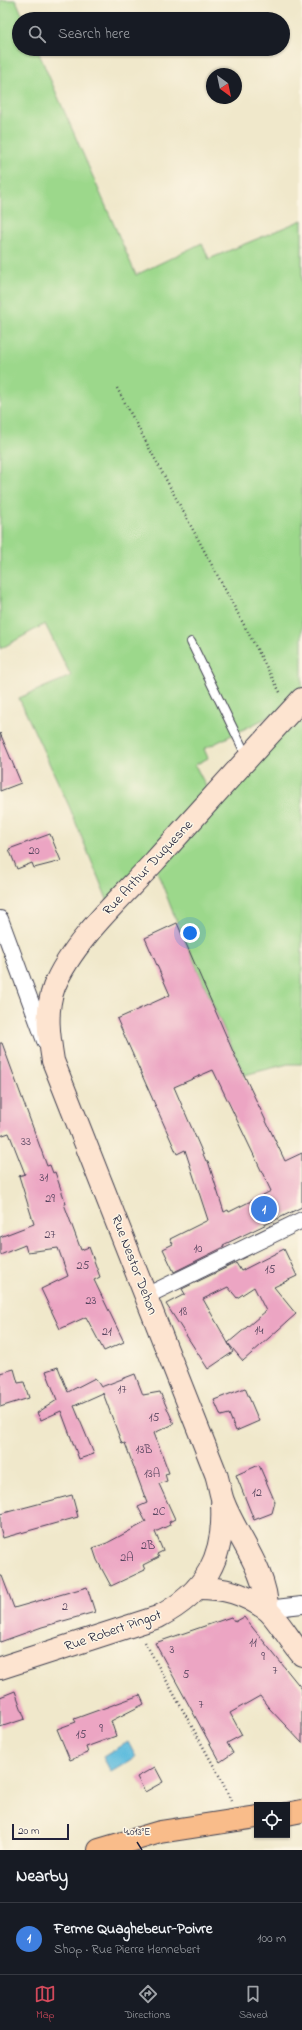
<!DOCTYPE html>
<meta charset="utf-8">
<style>
:root{--surface:#171b24;--page:#242831;--text:#f1f3f6;--muted:#9ea1a6;--line:#363941;--accent:#d1495b}
body{margin:0;font-family:"Indie Flower",sans-serif;background:var(--page);color:var(--text)}
.controls{position:absolute;right:12px;bottom:12px;display:grid;overflow:hidden;border-radius:0px;box-shadow:0 1px 3px #0004}
.controls button{width:36px;height:36px;display:grid;place-items:center;padding:0;border:0;border-bottom:1px solid var(--line);background:var(--surface);color:var(--text);font:20px sans-serif}
.compass{position:absolute;left:206px;top:68px;width:36px;height:36px;border-radius:50%;background:var(--surface);box-shadow:0 1px 3px #0004;rotate:147deg}
.scale{position:absolute;left:12px;bottom:10px;width:57px;box-sizing:border-box;padding-left:4px;border:2px solid #22223b;border-top:0;font-size:11px;line-height:14px;white-space:nowrap;color:#22223b;-webkit-text-stroke:3px #fcf5e5;paint-order:stroke}
.you{position:absolute;left:190px;top:933px;width:14px;height:14px;margin:-10px;border:3px solid #fff;border-radius:50%;background:#1a73e8;box-shadow:0 0 0 6px #1a73e833}
.badge{display:grid;place-items:center;width:26px;height:26px;border-radius:50%;background:var(--accent);color:#fff;font-size:13px;font-weight:700}
.pin{position:absolute;translate:-50% -50%;border:2px solid #fff;box-shadow:0 1px 4px #0006}
.list{margin:0;padding:0;list-style:none}
h2{display:flex;justify-content:space-between;align-items:center;height:52px;margin:0;padding:0 16px;font-size:17px}
h2 small{font-size:13px;font-weight:400;color:var(--muted)}
.list li{display:grid;grid-template-columns:26px 1fr auto;gap:12px;align-items:center;box-sizing:border-box;height:72px;padding:0 16px;border-top:1px solid var(--line)}
.list b{display:block;font-size:15px;white-space:nowrap}
.list p{margin:0;font-size:13px;white-space:nowrap;color:var(--muted)}
.list em{font-size:13px;font-style:normal;color:var(--muted)}
.icon{flex:none;width:22px;height:22px;fill:none;stroke:currentColor;stroke-width:2;stroke-linecap:round;stroke-linejoin:round}
.map{position:relative;flex:none;width:302px;height:1850px;overflow:hidden}
.search{position:absolute;background:var(--surface);box-shadow:0 1px 3px #0004;left:12px;right:12px;top:12px;height:44px;display:flex;align-items:center;gap:10px;box-sizing:border-box;padding:0 14px;border-radius:22px;color:var(--muted);font-size:15px}
.sheet{height:124px;background:var(--surface)}
nav{display:flex;justify-content:space-around;align-items:center;box-sizing:border-box;height:56px;border-top:1px solid var(--line);background:var(--surface);font-size:11px;color:var(--muted)}
nav a{display:grid;justify-items:center;gap:2px}
nav .on{color:var(--accent)}
.map>svg:first-child{display:block}
.green{fill:#9cd88b;stroke:#5f7d63;fill-rule:evenodd}
.water{fill:#5fbcdd;stroke:#406f8c}
.building{fill:#eca5c3;fill-rule:evenodd}
.lines{fill:none;stroke-linecap:round;stroke-linejoin:round}
.lane-casing{stroke:#414051;stroke-width:10}
.street-casing{stroke:#414051;stroke-width:18}
.secondary-casing{stroke:#414051;stroke-width:24}
.primary-casing{stroke:#414051;stroke-width:24}
.path{stroke:#414051;stroke-width:2.5;stroke-dasharray:1 3;stroke-linecap:butt}
.lane{stroke:#fff;stroke-width:8}
.street{stroke:#fff;stroke-width:16}
.secondary{stroke:#fde4d0;stroke-width:22}
.primary{stroke:#f9bc8a;stroke-width:22}
.ticks{fill:none;stroke:#22223b;stroke-width:1.5}
.labels{text-anchor:middle;dominant-baseline:central;stroke-width:3;stroke-linejoin:round;paint-order:stroke}
.number-label{font-size:12px;fill:#54435d}
.street-label{font-size:14px;fill:#22223b;stroke:#fcf5e5}
.ticks-label{font-size:10px;text-anchor:middle;fill:#22223b;stroke:#fcf5e5;stroke-width:3;stroke-linejoin:round;paint-order:stroke}
</style>
<div class="map">
<svg width="302" height="1850" viewBox="0 0 302 1850">
<rect width="100%" height="100%" fill="#fcf5e5"/>
<filter id="ink" filterUnits="userSpaceOnUse"><feTurbulence type="fractalNoise" baseFrequency=".025" numOctaves="2"/><feDisplacementMap in="SourceGraphic" scale="8" xChannelSelector="R" yChannelSelector="G"/><feConvolveMatrix kernelMatrix="1 2 1 2 8 2 1 2 1" color-interpolation-filters="sRGB"/></filter>
<filter id="wash" filterUnits="userSpaceOnUse"><feTurbulence type="fractalNoise" baseFrequency=".012" numOctaves="4" result="noise"/><feDisplacementMap in="SourceGraphic" scale="16" xChannelSelector="R" yChannelSelector="G"/><feGaussianBlur stdDeviation="0.9" result="paint"/><feColorMatrix in="noise" values="0 0 0 0 0 0 0 0 0 0 0 0 0 0 0 0 0 1.4 0 .05"/><feComposite in="paint" operator="in"/></filter>
<g filter="url(#wash)">
<rect width="100%" height="100%" fill="#f0e8cb"/>
<path class="green" d="M 0,0 L 16,0 L 24,19 L 19,19 L 19,49 L 37,49 L 136,275 L 202,243 L 209,259 L 302,220 L 302,1064 L 288,1064 L 244,1075 L 177,923 L 154,863 L 111,909 L 69,806 L 19,698 L 71,676 L 45,624 L 0,649 ZM 282,710 L 212,798 L 195,765 L 208,758 L 204,749 Z"/>
<path class="water" d="M 128,1742 L 136,1757 L 111,1772 L 103,1757 Z"/>
<g id="blocks">
<g class="building">
<path d="M 0,733 L 21,783 L 0,791 Z"/>
<path d="M 50,834 L 61,861 L 34,868 L 32,863 L 17,869 L 9,849 Z"/>
<path d="M 177,923 L 235,1056 L 285,1161 L 302,1153 L 302,1207 L 223,1245 L 224,1247 L 174,1272 L 163,1249 L 173,1244 L 170,1239 L 208,1220 L 185,1150 L 177,1154 L 117,1019 L 170,995 L 145,938 ZM 213,1070 L 271,1191 L 229,1212 L 228,1210 L 224,1212 L 208,1161 L 206,1161 L 174,1087 Z"/>
<path d="M 0,1043 L 2,1043 L 47,1166 L 50,1165 L 53,1173 L 55,1172 L 66,1204 L 64,1204 L 81,1250 L 89,1247 L 100,1277 L 94,1280 L 124,1342 L 104,1351 L 86,1317 L 60,1329 L 41,1289 L 68,1276 L 58,1248 L 27,1252 L 25,1245 L 0,1255 L 0,1237 L 34,1224 L 19,1176 L 25,1174 L 9,1133 L 0,1136 Z"/>
<path d="M 284,1249 L 297,1276 L 274,1287 L 296,1314 L 243,1361 L 228,1343 L 233,1352 L 208,1369 L 166,1304 L 185,1294 L 182,1289 L 236,1263 L 241,1271 ZM 228,1287 L 237,1298 L 254,1287 L 266,1311 L 228,1343 L 203,1299 Z"/>
<path d="M 58,1367 L 68,1392 L 95,1378 L 101,1387 L 135,1374 L 143,1395 L 160,1392 L 174,1424 L 154,1433 L 169,1473 L 165,1474 L 167,1481 L 159,1484 L 175,1519 L 169,1522 L 170,1525 L 155,1532 L 163,1551 L 157,1554 L 159,1557 L 143,1565 L 145,1570 L 111,1586 L 97,1560 L 93,1548 L 107,1543 L 146,1522 L 138,1507 L 147,1503 L 125,1443 L 122,1444 L 103,1393 L 74,1406 L 94,1454 L 79,1459 L 61,1411 L 41,1420 L 37,1413 L 57,1400 L 46,1371 Z"/>
<path d="M 14,1369 L 18,1383 L 24,1382 L 29,1398 L 0,1407 L 0,1373 Z"/>
<path d="M 245,1388 L 259,1421 L 236,1431 L 229,1414 L 221,1416 L 214,1400 Z"/>
<path d="M 259,1465 L 275,1502 L 272,1513 L 254,1520 L 236,1475 Z"/>
<path d="M 72,1495 L 78,1517 L 3,1538 L 0,1527 L 0,1514 Z"/>
<path d="M 0,1576 L 2,1576 L 14,1608 L 87,1587 L 95,1612 L 42,1627 L 0,1642 Z"/>
<path d="M 231,1617 L 235,1622 L 244,1617 L 302,1689 L 302,1743 L 268,1707 L 260,1696 L 230,1713 L 242,1735 L 227,1743 L 233,1753 L 220,1762 L 155,1643 Z"/>
<path d="M 15,1691 L 25,1719 L 0,1727 L 0,1697 Z"/>
<path d="M 140,1695 L 144,1704 L 111,1721 L 116,1736 L 86,1747 L 88,1753 L 70,1760 L 57,1729 L 76,1722 L 74,1719 Z"/>
<path d="M 155,1767 L 163,1782 L 145,1792 L 137,1777 Z"/>
</g>
</g>
</g>
<g filter="url(#ink)">
<use href="#blocks" fill-opacity="0" stroke="#414051" stroke-width="1"/>
<g class="lines">
<defs>
<path id="lane" d="M 191,642 L 247,757"/>
<g id="street">
<path d="M 0,919 L 45,1041"/>
<path d="M 146,1296 L 302,1220"/>
<path d="M 267,1609 L 302,1605"/>
</g>
<g id="secondary">
<path d="M 197,1588 C 226,1588 242,1593 266,1609 C 275,1615 293,1645 302,1655"/>
<path d="M 267,1609 C 267,1571 236,1536 223,1501 C 220,1493 219,1483 216,1474 L 53,1061 C 49,1036 45,1011 54,987 C 72,942 121,898 154,862 C 203,808 252,753 302,699"/>
<path d="M 0,1668 L 158,1617 C 206,1592 225,1557 222,1504"/>
</g>
<g id="primary">
<path d="M 287,1814 L 302,1811"/>
<path d="M 99,1850 L 160,1832 L 257,1817"/>
</g>
</defs>
<use href="#lane" class="lane-casing"/>
<use href="#street" class="street-casing"/>
<use href="#secondary" class="secondary-casing"/>
<use href="#primary" class="primary-casing"/>
<g class="path">
<path d="M 117,388 L 281,694"/>
<path d="M 145,1642 L 221,1779 L 231,1801"/>
</g>
<use href="#lane" class="lane"/>
<use href="#street" class="street"/>
<use href="#secondary" class="secondary"/>
<use href="#primary" class="primary"/>
</g>
</g>
<path class="ticks" d="M 137,1842 L 142,1850"/>
<g class="labels">
<g class="number-label">
<text x="34" y="851">20</text>
<text x="26" y="1142">33</text>
<text x="44" y="1178">31</text>
<text x="50" y="1199">29</text>
<text x="50" y="1235">27</text>
<text x="198" y="1249">10</text>
<text x="83" y="1266">25</text>
<text x="270" y="1270">15</text>
<text x="91" y="1301">23</text>
<text x="183" y="1312">18</text>
<text x="259" y="1331">14</text>
<text x="107" y="1332">21</text>
<text x="122" y="1390">17</text>
<text x="154" y="1418">15</text>
<text x="144" y="1450">13B</text>
<text x="152" y="1474">13A</text>
<text x="257" y="1493">12</text>
<text x="159" y="1512">2C</text>
<text x="148" y="1546">2B</text>
<text x="127" y="1558">2A</text>
<text x="65" y="1607">2</text>
<text x="253" y="1643">11</text>
<text x="172" y="1650">3</text>
<text x="263" y="1657">9</text>
<text x="275" y="1671">7</text>
<text x="186" y="1675">5</text>
<text x="201" y="1705">7</text>
<text x="101" y="1729">9</text>
<text x="81" y="1735">15</text>
</g>
<g class="street-label">
<text transform="translate(148 868) rotate(-47)">Rue Arthur Duquesne</text>
<text transform="translate(134 1265) rotate(69)">Rue Nestor Dehon</text>
<text transform="translate(113 1631) rotate(-19)">Rue Robert Pingot</text>
</g>
</g>
<g class="ticks-label">
<text x="137" y="1835">4.013°E</text>
</g>
</svg>
<div class="controls">
<button><svg class="icon" aria-label="locate" viewBox="0 0 24 24"><circle cx="12" cy="12" r="6"/><path d="M12 2v4M12 18v4M2 12h4M18 12h4"/></svg></button>
</div>
<svg class="compass" viewBox="-18 -18 36 36"><path d="M0-13l5 13h-10z" fill="#e53935"/><path d="M0 13l5-13h-10z" fill="#9ea1a6"/></svg>
<div class="scale">20 m</div>
<div class="you"></div>
<div class="pin badge" style="left:264px;top:1209px;background:#3f7fe0">1</div>
<div class="search"><svg class="icon" aria-label="search" viewBox="0 0 24 24"><circle cx="10" cy="10" r="6"/><path d="M15 15l6 6"/></svg>Search here</div>
</div>
<section class="sheet">
<h2>Nearby<small></small></h2>
<ul class="list">
<li><span class="badge" style="background:#3f7fe0">1</span><div><b>Ferme Quaghebeur-Poivre</b><p>Shop · Rue Pierre Hennebert</p></div><em>100 m</em></li>
</ul>
</section>
<nav>
<a class="on"><svg class="icon" aria-label="map" viewBox="0 0 24 24"><path d="M3 6l6-2 6 2 6-2v14l-6 2-6-2-6 2zM9 4v14M15 6v14"/></svg>Map</a>
<a><svg class="icon" aria-label="directions" viewBox="0 0 24 24"><path d="M12 3l9 9-9 9-9-9zM9 14v-3h6M13 9l2 2-2 2"/></svg>Directions</a>
<a><svg class="icon" aria-label="saved" viewBox="0 0 24 24"><path d="M7 4h10v16l-5-4-5 4z"/></svg>Saved</a>
</nav>
